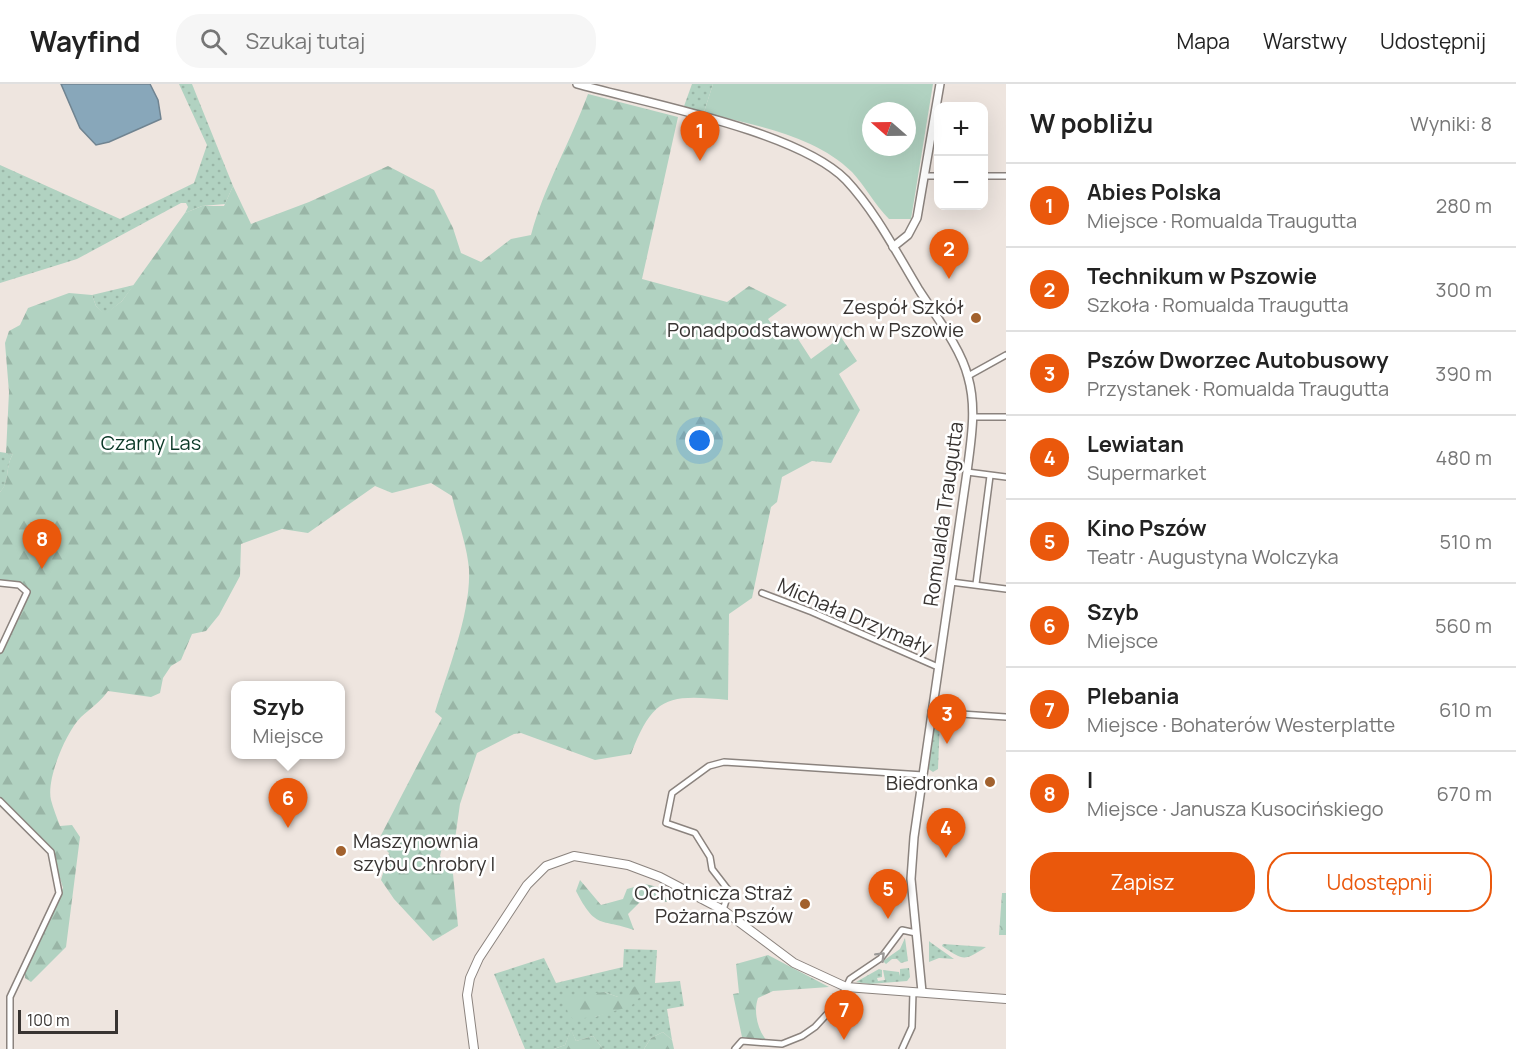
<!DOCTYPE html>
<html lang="pl">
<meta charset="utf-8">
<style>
:root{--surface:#fff;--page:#f6f6f6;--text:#222;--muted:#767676;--line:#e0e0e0;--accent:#ea580c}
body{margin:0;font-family:Manrope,sans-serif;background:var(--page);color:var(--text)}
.controls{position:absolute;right:18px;top:18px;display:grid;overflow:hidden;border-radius:12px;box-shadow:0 6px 24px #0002}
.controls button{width:54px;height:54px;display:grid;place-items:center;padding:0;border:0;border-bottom:2px solid var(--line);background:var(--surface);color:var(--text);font:30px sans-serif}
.compass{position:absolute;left:862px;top:18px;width:54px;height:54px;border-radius:50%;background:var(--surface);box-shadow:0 6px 24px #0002;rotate:290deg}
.scale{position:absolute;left:18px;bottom:15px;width:100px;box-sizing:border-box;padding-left:6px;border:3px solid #383432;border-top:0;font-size:16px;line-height:21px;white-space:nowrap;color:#383432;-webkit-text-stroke:4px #fff;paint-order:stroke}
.you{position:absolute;left:700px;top:357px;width:21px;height:21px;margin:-15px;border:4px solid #fff;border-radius:50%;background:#1a73e8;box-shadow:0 0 0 9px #1a73e833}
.badge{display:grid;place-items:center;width:39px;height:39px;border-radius:50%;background:var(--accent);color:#fff;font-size:20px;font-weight:700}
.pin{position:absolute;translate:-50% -50px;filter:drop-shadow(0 2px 3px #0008)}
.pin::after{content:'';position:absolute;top:32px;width:21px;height:18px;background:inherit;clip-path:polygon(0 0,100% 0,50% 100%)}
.popup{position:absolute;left:231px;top:597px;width:114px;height:78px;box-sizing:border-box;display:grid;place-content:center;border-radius:12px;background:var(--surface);filter:drop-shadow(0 2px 4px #0005);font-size:20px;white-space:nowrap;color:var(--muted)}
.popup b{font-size:22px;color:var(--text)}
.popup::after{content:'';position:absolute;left:50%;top:100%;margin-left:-12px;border:12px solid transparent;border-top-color:var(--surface)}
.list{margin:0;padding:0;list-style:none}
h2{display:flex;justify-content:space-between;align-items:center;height:78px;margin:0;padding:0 24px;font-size:26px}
h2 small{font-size:20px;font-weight:400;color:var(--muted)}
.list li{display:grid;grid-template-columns:39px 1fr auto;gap:18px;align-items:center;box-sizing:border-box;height:84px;padding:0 24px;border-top:2px solid var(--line)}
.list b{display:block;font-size:22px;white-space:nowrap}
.list p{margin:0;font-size:20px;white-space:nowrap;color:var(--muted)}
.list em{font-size:20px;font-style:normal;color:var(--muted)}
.actions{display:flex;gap:12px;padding:18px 24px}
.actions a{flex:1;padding:14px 0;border:2px solid var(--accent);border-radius:24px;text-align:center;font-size:21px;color:var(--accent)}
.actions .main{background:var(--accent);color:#fff}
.icon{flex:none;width:33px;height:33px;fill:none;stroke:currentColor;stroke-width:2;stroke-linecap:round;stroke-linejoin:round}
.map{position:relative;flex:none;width:1006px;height:965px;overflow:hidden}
header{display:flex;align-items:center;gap:36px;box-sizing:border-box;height:84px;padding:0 30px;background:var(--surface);border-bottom:2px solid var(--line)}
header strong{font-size:28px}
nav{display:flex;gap:33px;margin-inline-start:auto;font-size:21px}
.search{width:420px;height:54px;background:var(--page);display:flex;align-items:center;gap:15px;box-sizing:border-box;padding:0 21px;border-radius:24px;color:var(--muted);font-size:22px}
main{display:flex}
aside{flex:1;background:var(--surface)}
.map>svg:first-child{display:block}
.grass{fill:url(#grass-dots);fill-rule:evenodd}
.forest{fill:url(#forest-firs)}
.park{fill:url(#park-crowns)}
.garden{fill:#b1d2c1;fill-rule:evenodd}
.water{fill:#88a7ba;stroke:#708491;stroke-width:1.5}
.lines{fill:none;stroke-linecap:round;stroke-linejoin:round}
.minor-casing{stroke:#8b837e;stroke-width:8}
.tertiary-casing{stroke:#8b837e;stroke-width:10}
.secondary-casing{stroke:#8b837e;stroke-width:10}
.minor{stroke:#fff;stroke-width:5}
.tertiary{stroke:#fff;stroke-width:7}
.secondary{stroke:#fff;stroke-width:8}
.oneway{stroke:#9c9a98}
.poi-dot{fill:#a2612d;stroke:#fff;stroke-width:2}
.labels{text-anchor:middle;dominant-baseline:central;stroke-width:5;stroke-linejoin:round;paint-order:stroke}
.poi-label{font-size:20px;fill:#383432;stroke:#fff;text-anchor:end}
.park-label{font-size:20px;fill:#093725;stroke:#fff}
.street-label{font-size:20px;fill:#383432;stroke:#fff}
</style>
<header>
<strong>Wayfind</strong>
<div class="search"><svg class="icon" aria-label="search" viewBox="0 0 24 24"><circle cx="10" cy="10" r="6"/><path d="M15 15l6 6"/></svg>Szukaj tutaj</div>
<nav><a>Mapa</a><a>Warstwy</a><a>Udostępnij</a></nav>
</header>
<main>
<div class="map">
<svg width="1006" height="965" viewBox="0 0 1006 965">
<defs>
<pattern id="grass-dots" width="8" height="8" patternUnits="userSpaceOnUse" patternTransform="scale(1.5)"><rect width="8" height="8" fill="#b1d2c1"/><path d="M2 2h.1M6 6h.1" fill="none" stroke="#99b5a6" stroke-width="1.8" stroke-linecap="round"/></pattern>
<pattern id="forest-firs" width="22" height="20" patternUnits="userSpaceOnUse" patternTransform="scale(1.5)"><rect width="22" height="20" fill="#b1d2c1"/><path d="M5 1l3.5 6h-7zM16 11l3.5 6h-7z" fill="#99b5a6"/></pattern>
<pattern id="park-crowns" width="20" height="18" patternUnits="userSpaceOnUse" patternTransform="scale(1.5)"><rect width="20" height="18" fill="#b1d2c1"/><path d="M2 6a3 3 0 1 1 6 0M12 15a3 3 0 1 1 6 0" fill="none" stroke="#99b5a6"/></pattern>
</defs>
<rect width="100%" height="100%" fill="#eee5df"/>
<g class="grass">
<path d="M 179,0 L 192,0 L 233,102 L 225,120 L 202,122 L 185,129 L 188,123 L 186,119 L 181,119 L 77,175 L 0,199 L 0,81 L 120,135 L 194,99 L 207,61 Z"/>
<path d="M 692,0 L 713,0 L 704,28 L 683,25 Z"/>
<path d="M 134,201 L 122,217 L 105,231 L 96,222 L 92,211 Z"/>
<path d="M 0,368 L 13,370 C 5,382 10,399 0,408 Z"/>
<path d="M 940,633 L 938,685 L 933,688 L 927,684 L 934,636 Z"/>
<path d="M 905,854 L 908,877 L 901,879 L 897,875 L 892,875 L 886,880 L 883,877 L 900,865 Z"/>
<path d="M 929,857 L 930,858 L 954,875 L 939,874 L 929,878 Z"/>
<path d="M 943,860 L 986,863 C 964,877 964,877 942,862 Z"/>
<path d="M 624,865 L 657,866 L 655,899 L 680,897 L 684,922 L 667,925 L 672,956 L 663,948 L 651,954 L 644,965 L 603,965 L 593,952 L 576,957 L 571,946 L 565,961 L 554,965 L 525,965 L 494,890 L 544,874 L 556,899 L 623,883 ZM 604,908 L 618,913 L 608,928 L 595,933 Z"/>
<path d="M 909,884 L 910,893 L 907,897 L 869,900 L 856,898 L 879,885 L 882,886 L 882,893 L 877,894 L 878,897 L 885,896 L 883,886 L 899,888 L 900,892 L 900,885 Z"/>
</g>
<g class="forest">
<path d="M 588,10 L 678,33 L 642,195 L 727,218 L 749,202 L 787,221 L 768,235 L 777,248 L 789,241 L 811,275 L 841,253 L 857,277 L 839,290 L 860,326 L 831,379 L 812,377 L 782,393 L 777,418 L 771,423 L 752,514 L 729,530 L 728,616 C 668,610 653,612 631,670 L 595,676 L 521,649 L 514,650 L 477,669 L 460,720 L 455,755 L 443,759 L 440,772 L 453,790 L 458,842 L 433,857 L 394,815 L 381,796 L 389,769 L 378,757 L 442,634 L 435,628 C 448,586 471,529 469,485 C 467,461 457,435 452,412 L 431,399 L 392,409 L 375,402 L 308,449 L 282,445 L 241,460 L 240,492 L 219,531 L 206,547 L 192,550 L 181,576 L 171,582 L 163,594 L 160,609 L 151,613 L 108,607 C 100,618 91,624 81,633 C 66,648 46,695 51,716 C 53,724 57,734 60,742 L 72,741 L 80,753 L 66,863 L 31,898 L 25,894 L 25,889 L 63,804 L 52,768 L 0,716 L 0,566 L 26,513 L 23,502 L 0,499 L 0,408 C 10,398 5,382 13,370 L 6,369 L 9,308 L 5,259 L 9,247 L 20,241 L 28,224 L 69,209 L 92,211 L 96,222 L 105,230 L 122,217 L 185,129 L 202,122 L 224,122 L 233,102 L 251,140 L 309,118 L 388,82 L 434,106 L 453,144 L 461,169 L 481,178 L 511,155 L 531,151 C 545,100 570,59 588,10 Z"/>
<path d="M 580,796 L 601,821 L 623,815 L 627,805 L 645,800 L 662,804 L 667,818 L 643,815 L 628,830 L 634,846 C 600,834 596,846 576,807 Z"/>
<path d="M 768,871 L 829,903 L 773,907 L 758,914 C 753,928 758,947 767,957 L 742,953 L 733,910 L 739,909 L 736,880 Z"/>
<path d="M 646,898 L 650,903 L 631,922 L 595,933 L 573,935 L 568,929 L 564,913 L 604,908 L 618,913 L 637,901 Z"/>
<path d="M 571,945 L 576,957 L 593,952 L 603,965 L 554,965 L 565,961 Z"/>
<path d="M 663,948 L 672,956 L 674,965 L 644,965 L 651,954 Z"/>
</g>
<path class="park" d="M 1002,809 L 1006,809 L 1006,851 L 999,851 Z"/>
<path class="garden" d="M 713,0 L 933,0 L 911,135 L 889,135 C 875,121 865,102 852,88 C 813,50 754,42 704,28 ZM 871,27 L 907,27 L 907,63 L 871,63 Z"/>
<path class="water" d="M 61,0 L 150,0 L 158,16 L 161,35 L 109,58 L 96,61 L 80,44 Z"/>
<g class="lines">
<defs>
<g id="minor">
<path d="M 925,92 L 938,92"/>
<path d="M 984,92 L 1006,92"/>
<path d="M 968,292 L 1006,271"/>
<path d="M 973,333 L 1006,333"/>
<path d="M 967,388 L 1006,393"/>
<path d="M 951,498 L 1006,505"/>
<path d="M 0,499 L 19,501 L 27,508 L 0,566"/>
<path d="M 976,500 L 990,392"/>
<path d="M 762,509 L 812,528 L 938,583"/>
<path d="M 931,628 L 1006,633"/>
<path d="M 0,717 L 51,768 L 59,809 L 10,913 L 10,965"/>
<path d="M 723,826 L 729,807 L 712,785 L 710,773 L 695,749 L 666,739 L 672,709 L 709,682 L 724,678 L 923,691"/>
<path d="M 735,965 L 742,957 L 782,960 L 802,952 L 815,943 L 840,916 L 850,895 L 881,874 L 902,846 L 916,849"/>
<path d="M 902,965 L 912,943 L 913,908"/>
</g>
<g id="tertiary">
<path d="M 577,0 C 646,19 798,47 846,96 C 876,128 896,168 919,206 C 935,231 961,264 968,293 C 977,324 971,356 967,388 L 914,753 L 911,795 L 922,908"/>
<path d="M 893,163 L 908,151 L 917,134 L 940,0"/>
</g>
<path id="secondary" d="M 474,965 L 467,911 L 470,894 L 479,874 L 527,801 L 546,782 L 574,772 L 628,781 L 660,793 L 723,826 L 794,879 L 846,903 L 1006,915"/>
</defs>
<use href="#minor" class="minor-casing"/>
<use href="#tertiary" class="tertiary-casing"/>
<use href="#secondary" class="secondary-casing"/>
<use href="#minor" class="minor"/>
<use href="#tertiary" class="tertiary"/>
<use href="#secondary" class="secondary"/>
</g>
<defs><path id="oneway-chevron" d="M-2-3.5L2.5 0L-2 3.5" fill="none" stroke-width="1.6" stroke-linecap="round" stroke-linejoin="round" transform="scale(1.5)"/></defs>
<use class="oneway" href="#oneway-chevron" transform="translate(881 872) rotate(-45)"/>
<g class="poi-dot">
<circle cx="976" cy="234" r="6"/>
<circle cx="990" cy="698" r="6"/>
<circle cx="341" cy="767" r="6"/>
<circle cx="805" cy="820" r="6"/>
</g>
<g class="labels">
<g class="poi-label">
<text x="964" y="222">Zespół Szkół<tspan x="964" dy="23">Ponadpodstawowych w Pszowie</tspan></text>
<text x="978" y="698">Biedronka</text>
<text x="353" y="756" text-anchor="start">Maszynownia<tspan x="353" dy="23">szybu Chrobry I</tspan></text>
<text x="793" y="808">Ochotnicza Straż<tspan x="793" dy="23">Pożarna Pszów</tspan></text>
</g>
<g class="park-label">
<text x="151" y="358">Czarny Las</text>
</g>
<g class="street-label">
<text transform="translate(943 430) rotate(-82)">Romualda Traugutta</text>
<text transform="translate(855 532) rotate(23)">Michała Drzymały</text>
</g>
</g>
</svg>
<div class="controls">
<button>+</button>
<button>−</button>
</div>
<svg class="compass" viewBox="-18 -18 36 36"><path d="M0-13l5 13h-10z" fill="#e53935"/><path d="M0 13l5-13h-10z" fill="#767676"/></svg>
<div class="scale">100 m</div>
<div class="you"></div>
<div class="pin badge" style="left:700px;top:77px">1</div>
<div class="pin badge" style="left:949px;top:195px">2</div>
<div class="pin badge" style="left:947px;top:660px">3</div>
<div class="pin badge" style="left:946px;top:774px">4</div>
<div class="pin badge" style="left:888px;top:835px">5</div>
<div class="pin badge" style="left:288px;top:744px">6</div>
<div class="popup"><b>Szyb</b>Miejsce</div>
<div class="pin badge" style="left:844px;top:956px">7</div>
<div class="pin badge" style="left:42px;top:485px">8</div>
</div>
<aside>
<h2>W pobliżu<small>Wyniki: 8</small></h2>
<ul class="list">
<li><span class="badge">1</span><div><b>Abies Polska</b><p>Miejsce · Romualda Traugutta</p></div><em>280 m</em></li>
<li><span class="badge">2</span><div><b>Technikum w Pszowie</b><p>Szkoła · Romualda Traugutta</p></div><em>300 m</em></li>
<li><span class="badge">3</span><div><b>Pszów Dworzec Autobusowy</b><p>Przystanek · Romualda Traugutta</p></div><em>390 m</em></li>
<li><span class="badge">4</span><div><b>Lewiatan</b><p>Supermarket</p></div><em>480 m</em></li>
<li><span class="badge">5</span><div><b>Kino Pszów</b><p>Teatr · Augustyna Wolczyka</p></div><em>510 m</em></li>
<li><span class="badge">6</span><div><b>Szyb</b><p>Miejsce</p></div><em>560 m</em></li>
<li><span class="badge">7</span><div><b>Plebania</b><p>Miejsce · Bohaterów Westerplatte</p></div><em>610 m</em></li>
<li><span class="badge">8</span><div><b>I</b><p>Miejsce · Janusza Kusocińskiego</p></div><em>670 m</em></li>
</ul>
<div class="actions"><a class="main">Zapisz</a><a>Udostępnij</a></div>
</aside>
</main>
